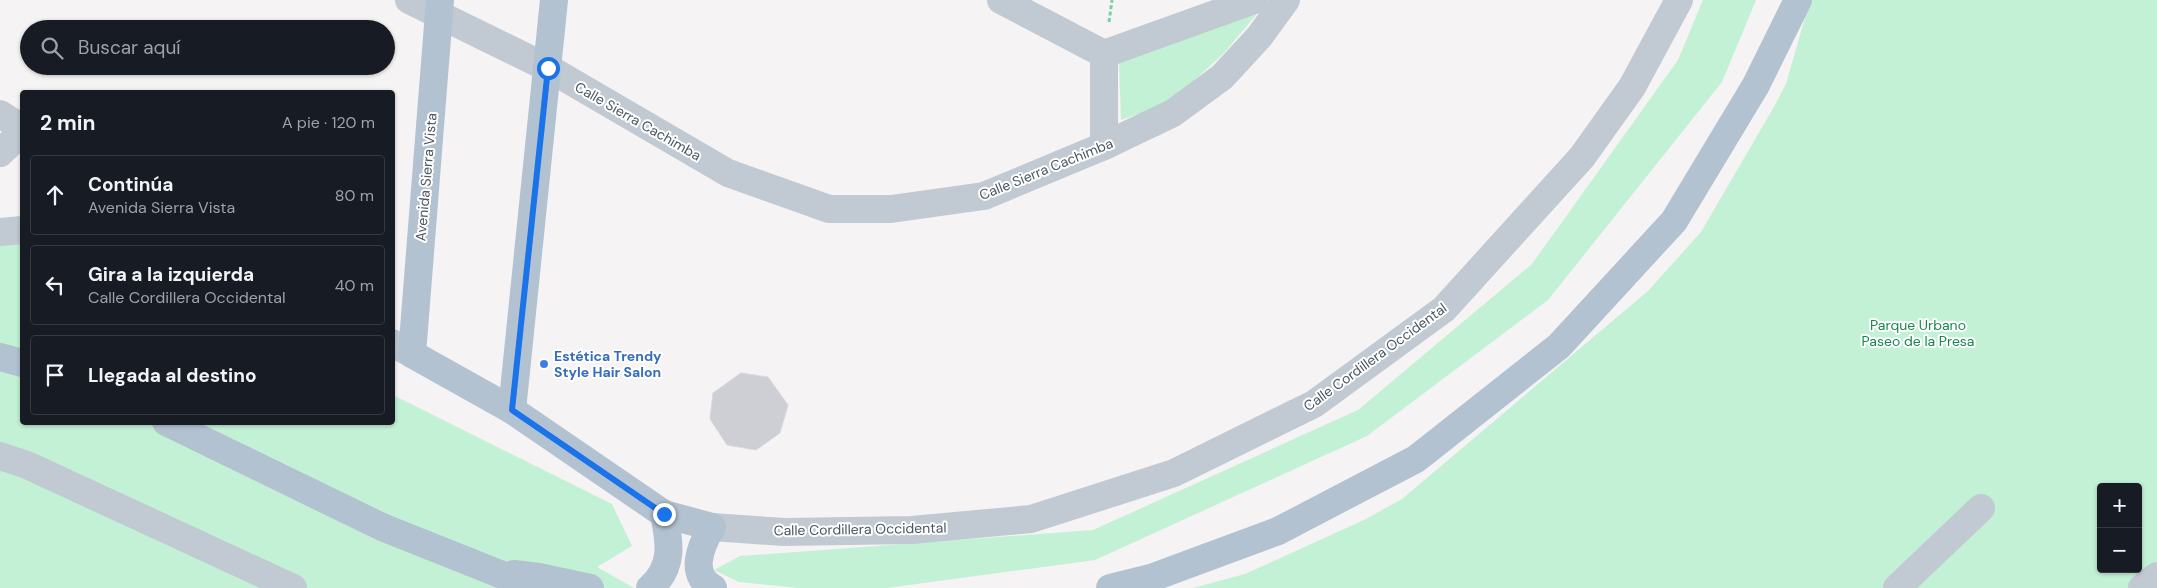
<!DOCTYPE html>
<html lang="es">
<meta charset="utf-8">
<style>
:root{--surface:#171b24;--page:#20242c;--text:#f1f3f6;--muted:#9ea1a6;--line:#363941}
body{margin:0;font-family:"DM Sans",sans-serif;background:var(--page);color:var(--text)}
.controls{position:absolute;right:15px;bottom:15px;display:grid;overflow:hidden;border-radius:5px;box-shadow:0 1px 4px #0004}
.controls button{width:45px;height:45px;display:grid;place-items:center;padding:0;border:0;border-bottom:1px solid var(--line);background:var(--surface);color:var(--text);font:25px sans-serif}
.stop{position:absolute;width:15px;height:15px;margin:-11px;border:4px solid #1a73e8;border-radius:50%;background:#fff}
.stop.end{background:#1a73e8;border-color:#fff;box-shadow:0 1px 5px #0008}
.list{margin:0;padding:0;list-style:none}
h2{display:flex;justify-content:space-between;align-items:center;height:65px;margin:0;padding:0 20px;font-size:21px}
h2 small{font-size:16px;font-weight:400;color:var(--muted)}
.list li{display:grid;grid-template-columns:32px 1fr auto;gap:15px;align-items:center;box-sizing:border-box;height:80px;margin:0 10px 10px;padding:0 10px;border:1px solid var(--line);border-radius:5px}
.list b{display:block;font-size:19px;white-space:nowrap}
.list p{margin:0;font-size:16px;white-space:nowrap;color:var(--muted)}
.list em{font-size:16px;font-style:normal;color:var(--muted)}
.icon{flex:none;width:28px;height:28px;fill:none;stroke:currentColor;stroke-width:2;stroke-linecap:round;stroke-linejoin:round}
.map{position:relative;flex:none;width:2157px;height:588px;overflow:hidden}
.search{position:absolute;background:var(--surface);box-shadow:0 1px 4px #0004;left:20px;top:20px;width:375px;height:55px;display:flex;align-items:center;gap:12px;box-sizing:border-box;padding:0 18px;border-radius:28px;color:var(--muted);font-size:19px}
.panel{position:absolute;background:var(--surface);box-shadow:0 1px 4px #0004;left:20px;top:90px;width:375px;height:335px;border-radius:5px}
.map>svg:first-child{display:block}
.green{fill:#c3f1d5;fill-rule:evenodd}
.building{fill:#cdcfd5;stroke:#d7d9de}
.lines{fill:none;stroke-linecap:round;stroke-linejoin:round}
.path{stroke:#7ad0a6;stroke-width:3;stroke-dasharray:4 2.5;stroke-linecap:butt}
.minor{stroke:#c1cad2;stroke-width:28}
.major{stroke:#b3c2d1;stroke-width:28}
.route{stroke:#1a73e8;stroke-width:6}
.shop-dot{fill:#3f7fe0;stroke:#fff;stroke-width:2}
.labels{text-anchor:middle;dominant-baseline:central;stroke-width:4;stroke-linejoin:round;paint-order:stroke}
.street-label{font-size:14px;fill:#4a5661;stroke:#fff}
.park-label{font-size:14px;fill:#17864f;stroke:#fff}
.shop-label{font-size:14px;font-weight:bold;fill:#366cbe;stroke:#fff;text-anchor:start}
</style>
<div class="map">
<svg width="2157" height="588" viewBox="0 0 2157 588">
<rect width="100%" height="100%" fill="#f5f3f3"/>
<g class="green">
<path d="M 1703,0 L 1756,0 L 1722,82 L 1548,300 L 1367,436 L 1095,560 L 887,588 L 798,588 L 739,582 L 714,570 L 740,556 L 1093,530 L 1358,410 L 1532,264 L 1678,60 Z"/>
<path d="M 1810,0 L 2157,0 L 2157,588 L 1193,588 L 1245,574 L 1366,519 L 1402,499 L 1648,291 L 1701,232 L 1775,105 L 1786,84 ZM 2101,487 L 2138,487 L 2138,569 L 2101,569 Z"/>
<path d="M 1260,10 L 1224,53 L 1187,87 L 1161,106 L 1121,120 L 1119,61 Z"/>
<path d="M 0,232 L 22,245 L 22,422 L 392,422 L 393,395 L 612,504 L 632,546 L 597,567 L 634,588 L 0,588 Z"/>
</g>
<path class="building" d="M 741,373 L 768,377 L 788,405 L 780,433 L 756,450 L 727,445 L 710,419 L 713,393 Z"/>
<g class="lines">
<path class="path" d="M 1109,22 L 1112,0"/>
<g class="minor">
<path d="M 409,0 L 548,68 L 728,173 L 829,209 L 891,209 L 984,196 L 1104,146 L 1173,113 L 1222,77 L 1259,37 L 1286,0"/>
<path d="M 1001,0 L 1104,54"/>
<path d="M 1104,54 L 1254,0"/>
<path d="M 1104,54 L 1104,146"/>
<path d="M 0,114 L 22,128"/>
<path d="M 0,153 L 22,132"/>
<path d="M 0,232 L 22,230"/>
<path d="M 392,343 L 412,354"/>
<path d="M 0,456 L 27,465 L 293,588"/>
<path d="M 712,527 L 784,532 L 912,530 L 1031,519 L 1174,473 L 1314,404 L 1444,309 L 1582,157 L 1632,87 L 1679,0"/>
<path d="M 1897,588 L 1981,508"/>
<path d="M 2142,588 L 2157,576"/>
</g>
<g class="major">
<path d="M 440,0 L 412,354 L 512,410 L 664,514 L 712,527 C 701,545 688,575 713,588"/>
<path d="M 0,357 L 22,363"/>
<path d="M 512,410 L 554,0"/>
<path d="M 166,422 L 382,527 L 535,588"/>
<path d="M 514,574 L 539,577 L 590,588"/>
<path d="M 650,588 C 674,567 670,543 664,514"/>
<path d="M 1110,588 L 1154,577 L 1278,531 L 1416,459 L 1559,346 L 1674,221 L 1756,85 L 1798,0"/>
</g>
</g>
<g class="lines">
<path class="route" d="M 548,68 L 512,410 L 664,514"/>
</g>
<circle class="shop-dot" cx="544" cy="364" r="5"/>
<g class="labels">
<g class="street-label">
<text transform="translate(638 121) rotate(30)">Calle Sierra Cachimba</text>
<text transform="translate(1046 169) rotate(-22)">Calle Sierra Cachimba</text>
<text transform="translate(426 177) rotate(-85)">Avenida Sierra Vista</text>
<text transform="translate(1375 357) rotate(-36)">Calle Cordillera Occidental</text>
<text transform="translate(860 529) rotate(-1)">Calle Cordillera Occidental</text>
</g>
<g class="park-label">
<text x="1918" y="325">Parque Urbano<tspan x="1918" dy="16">Paseo de la Presa</tspan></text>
</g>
<g class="shop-label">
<text x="554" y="356">Estética Trendy<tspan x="554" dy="16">Style Hair Salon</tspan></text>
</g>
</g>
</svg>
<div class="controls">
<button>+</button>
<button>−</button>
</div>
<div class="stop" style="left:548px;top:68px"></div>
<div class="stop end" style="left:664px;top:514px"></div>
<div class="search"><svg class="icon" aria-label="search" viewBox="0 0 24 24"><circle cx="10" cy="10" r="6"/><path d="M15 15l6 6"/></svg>Buscar aquí</div>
<section class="panel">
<h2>2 min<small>A pie · 120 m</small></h2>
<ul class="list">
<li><svg class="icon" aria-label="ahead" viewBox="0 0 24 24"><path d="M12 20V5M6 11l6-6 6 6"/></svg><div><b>Continúa</b><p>Avenida Sierra Vista</p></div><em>80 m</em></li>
<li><svg class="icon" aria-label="left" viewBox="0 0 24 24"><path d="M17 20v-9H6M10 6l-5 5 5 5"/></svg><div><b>Gira a la izquierda</b><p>Calle Cordillera Occidental</p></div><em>40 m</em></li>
<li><svg class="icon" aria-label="arrive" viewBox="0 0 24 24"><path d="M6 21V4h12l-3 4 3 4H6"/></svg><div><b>Llegada al destino</b></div></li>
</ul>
</section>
</div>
